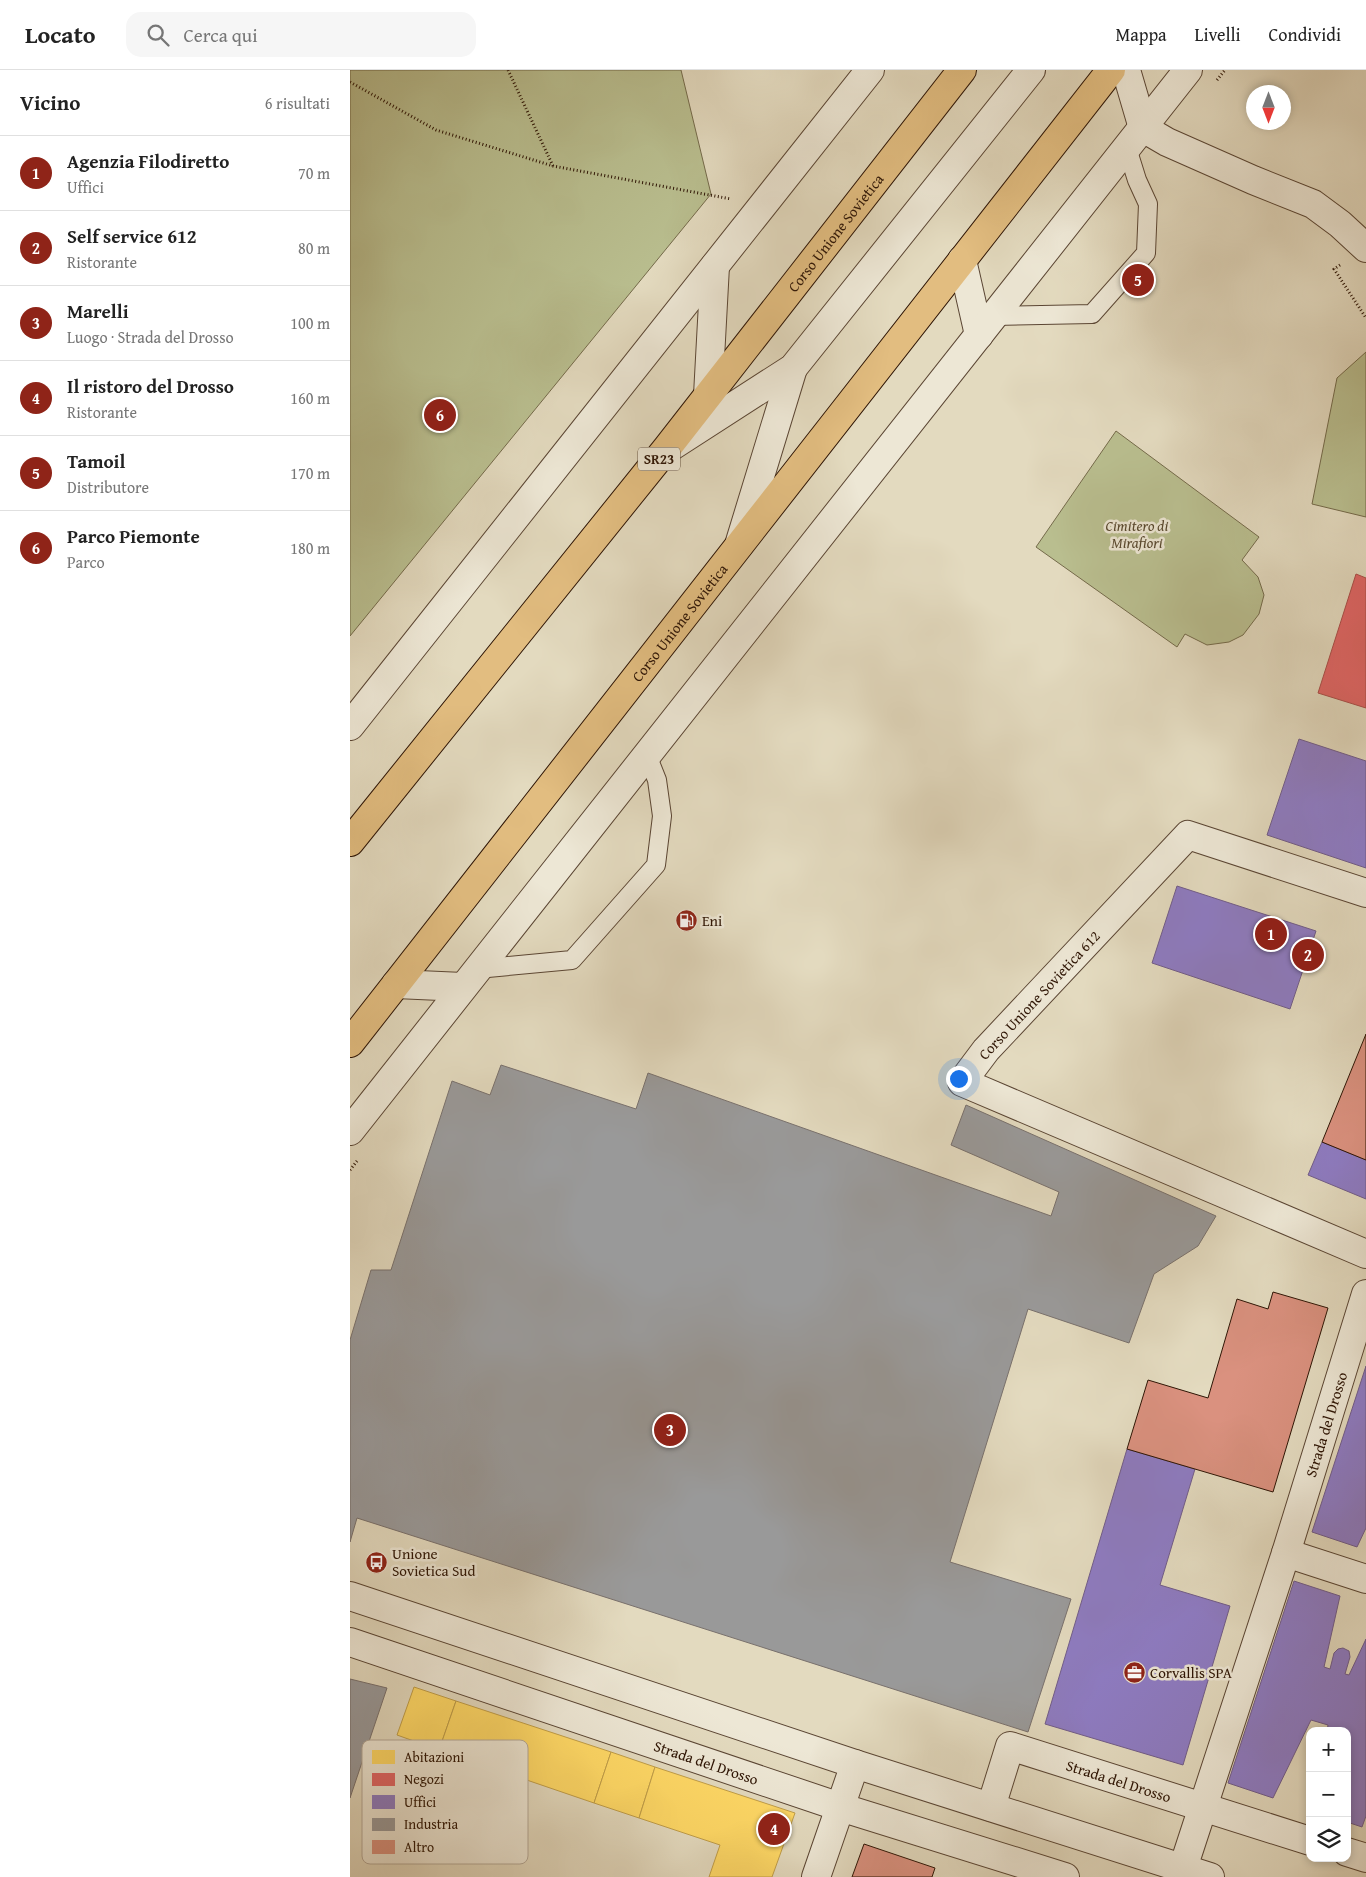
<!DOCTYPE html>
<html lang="it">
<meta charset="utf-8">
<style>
:root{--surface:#fff;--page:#f6f6f6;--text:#222;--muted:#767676;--line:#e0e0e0;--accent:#8f2418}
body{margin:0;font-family:"Gentium Book Plus",serif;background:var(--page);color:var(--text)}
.controls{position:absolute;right:15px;bottom:15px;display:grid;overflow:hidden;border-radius:10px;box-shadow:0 2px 8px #0003}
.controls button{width:45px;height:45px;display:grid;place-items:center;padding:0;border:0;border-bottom:1px solid var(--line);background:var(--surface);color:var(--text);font:25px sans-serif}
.compass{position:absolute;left:896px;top:15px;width:45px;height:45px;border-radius:50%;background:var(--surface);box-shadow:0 2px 8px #0003;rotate:180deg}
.you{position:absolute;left:608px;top:1008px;width:18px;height:18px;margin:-12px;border:4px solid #fff;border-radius:50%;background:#1a73e8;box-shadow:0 0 0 8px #1a73e833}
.badge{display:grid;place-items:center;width:32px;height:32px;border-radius:50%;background:var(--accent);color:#fff;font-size:16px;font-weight:700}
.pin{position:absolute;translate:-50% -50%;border:2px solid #fff;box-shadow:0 1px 5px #0006}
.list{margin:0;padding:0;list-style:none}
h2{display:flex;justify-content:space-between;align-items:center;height:65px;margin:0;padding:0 20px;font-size:21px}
h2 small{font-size:16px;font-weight:400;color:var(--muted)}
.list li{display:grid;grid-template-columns:32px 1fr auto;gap:15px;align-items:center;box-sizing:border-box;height:75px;padding:0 20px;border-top:1px solid var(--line)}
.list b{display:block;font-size:19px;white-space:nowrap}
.list p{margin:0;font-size:16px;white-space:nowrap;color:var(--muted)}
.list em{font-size:16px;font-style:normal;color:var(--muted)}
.icon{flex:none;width:28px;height:28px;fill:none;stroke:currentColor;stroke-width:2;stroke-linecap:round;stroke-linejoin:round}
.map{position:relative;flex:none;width:1016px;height:1807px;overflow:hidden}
header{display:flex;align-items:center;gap:30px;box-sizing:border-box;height:70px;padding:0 25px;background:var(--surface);border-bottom:1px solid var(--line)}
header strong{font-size:24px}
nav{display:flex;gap:28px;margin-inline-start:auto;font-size:18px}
.search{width:350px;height:45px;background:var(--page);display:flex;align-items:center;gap:12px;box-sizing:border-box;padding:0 18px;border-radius:15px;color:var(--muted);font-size:19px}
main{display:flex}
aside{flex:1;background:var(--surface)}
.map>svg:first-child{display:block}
.green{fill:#b9be8f;stroke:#746a4a}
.homes{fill:#ffd966;stroke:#c09e49}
.shops{fill:#e06666;stroke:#ab4e49}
.offices{fill:#8e7cc3;stroke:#715d8a}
.industry{fill:#999;stroke:#79716d}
.building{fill:#da917f;stroke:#2e1505}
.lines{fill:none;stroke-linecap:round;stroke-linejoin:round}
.service-casing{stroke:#5b4634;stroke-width:20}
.minor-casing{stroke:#5b4634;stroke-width:30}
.tertiary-casing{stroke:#5b4634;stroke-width:30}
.primary-casing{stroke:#2e1505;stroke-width:30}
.path{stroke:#2e1505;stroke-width:3;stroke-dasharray:1 2.5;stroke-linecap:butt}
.service{stroke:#ede7d5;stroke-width:18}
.minor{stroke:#ede7d5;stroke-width:28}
.tertiary{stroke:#ede7d5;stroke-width:28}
.primary{stroke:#e2bd80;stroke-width:28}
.labels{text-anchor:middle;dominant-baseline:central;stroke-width:5;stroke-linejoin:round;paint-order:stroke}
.shield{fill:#ede7d5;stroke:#675443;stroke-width:1}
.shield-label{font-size:14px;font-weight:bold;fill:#2e1505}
.street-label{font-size:15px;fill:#2e1505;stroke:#ede7d5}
.park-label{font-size:15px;font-style:italic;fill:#58482e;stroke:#ede7d5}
.poi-label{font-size:15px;fill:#2e1505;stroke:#ede7d5;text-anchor:start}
.key{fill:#ede7d5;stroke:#b4a897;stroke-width:1}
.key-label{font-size:14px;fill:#2e1505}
</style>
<header>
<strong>Locato</strong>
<div class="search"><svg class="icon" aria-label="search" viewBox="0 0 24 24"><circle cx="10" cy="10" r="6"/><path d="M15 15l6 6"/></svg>Cerca qui</div>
<nav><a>Mappa</a><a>Livelli</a><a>Condividi</a></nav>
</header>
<main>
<aside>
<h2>Vicino<small>6 risultati</small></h2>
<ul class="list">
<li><span class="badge">1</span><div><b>Agenzia Filodiretto</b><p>Uffici</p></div><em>70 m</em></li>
<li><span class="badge">2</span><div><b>Self service 612</b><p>Ristorante</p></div><em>80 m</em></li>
<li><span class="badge">3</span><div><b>Marelli</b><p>Luogo · Strada del Drosso</p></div><em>100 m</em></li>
<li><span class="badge">4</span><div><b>Il ristoro del Drosso</b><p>Ristorante</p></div><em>160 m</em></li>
<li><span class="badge">5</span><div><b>Tamoil</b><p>Distributore</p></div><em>170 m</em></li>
<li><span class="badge">6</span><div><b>Parco Piemonte</b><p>Parco</p></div><em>180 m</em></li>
</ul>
</aside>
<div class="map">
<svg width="1016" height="1807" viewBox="0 0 1016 1807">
<rect width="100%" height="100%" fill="#e3dabf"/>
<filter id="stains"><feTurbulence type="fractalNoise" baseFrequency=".004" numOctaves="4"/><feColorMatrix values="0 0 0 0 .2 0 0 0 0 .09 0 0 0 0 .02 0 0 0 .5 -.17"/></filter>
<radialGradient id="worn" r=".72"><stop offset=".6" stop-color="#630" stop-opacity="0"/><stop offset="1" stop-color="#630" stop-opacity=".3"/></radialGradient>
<g class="green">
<path d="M 0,0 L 331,0 L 361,124 L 0,566 Z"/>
<path d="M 1016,282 L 1016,447 L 962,434 L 987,308 Z"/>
<path d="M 766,361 L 909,467 L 892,490 L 908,507 L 914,525 L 909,544 L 893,565 L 879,572 L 857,575 L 835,564 L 827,577 L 686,477 Z"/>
</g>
<g class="homes">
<path d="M 64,1617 L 106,1631 L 89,1680 L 47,1665 Z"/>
<path d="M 106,1631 L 261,1682 L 244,1733 L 89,1680 Z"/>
<path d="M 261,1682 L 305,1697 L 289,1748 L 244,1733 Z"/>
<path d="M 305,1697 L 445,1743 L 422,1807 L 359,1807 L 370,1775 L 289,1748 Z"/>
</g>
<path class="shops" d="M 1006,504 L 1016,508 L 1016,638 L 968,623 Z"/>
<g class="offices">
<path d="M 949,669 L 1016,691 L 1016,798 L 917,765 Z"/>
<path d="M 827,816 L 966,861 L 940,939 L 802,893 Z"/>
<path d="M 972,1072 L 1016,1090 L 1016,1129 L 958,1105 Z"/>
<path d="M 1016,1296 L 1016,1458 L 1007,1477 L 962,1462 Z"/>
<path d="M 777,1379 L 845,1399 L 810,1515 L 880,1536 L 833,1695 L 695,1654 Z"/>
<path d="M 944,1511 L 990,1526 L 974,1597 L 980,1599 L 984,1583 L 988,1579 L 993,1578 L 999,1581 L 1000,1587 L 995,1604 L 999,1605 L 1016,1569 L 1016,1746 L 1012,1757 L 997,1752 L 997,1661 L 977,1661 L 978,1655 L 961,1650 L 923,1728 L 878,1713 Z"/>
</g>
<g class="industry">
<path d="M 151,995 L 286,1039 L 298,1003 L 701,1146 L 709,1122 L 601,1075 L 616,1035 L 866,1146 L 848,1176 L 804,1204 L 779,1273 L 678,1239 L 600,1492 L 721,1529 L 678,1662 L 7,1448 L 0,1472 L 0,1270 L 21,1200 L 41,1200 L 102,1011 L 140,1025 Z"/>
<path d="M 0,1609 L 37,1618 L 0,1728 Z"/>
</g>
<g class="building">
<path d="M 1016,964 L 1016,1090 L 972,1072 Z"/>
<path d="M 923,1222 L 978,1238 L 923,1422 L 777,1379 L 798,1310 L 858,1328 L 887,1229 L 918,1239 Z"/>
<path d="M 514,1774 L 585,1798 L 582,1807 L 502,1807 Z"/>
</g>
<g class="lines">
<defs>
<g id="service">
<path d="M 643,246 L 742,244 L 796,183 L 798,134 L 787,110 L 777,78"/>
<path d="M 127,899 L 222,890 L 306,795 L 312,746 L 307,710 L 297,685"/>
</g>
<g id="minor">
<path d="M 776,0 L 793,58 L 817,72 L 903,110 L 963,134 L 990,154 L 1016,178"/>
<path d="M 612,190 L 629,265"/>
<path d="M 358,325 L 365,196"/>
<path d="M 0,656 L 520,0"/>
<path d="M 1016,823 L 838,765 L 636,980 L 612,1012 L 1016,1184"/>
<path d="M 46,914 L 113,917"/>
<path d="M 0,1061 L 838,0"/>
<path d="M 936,1483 L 1016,1509"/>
<path id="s1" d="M 641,1737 L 660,1676 L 960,1771"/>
<path d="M 997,1782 L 1016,1788"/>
<path id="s2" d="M 833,1798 L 936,1483 L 1016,1224"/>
<path d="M 466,1807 L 505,1694"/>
</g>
<g id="tertiary">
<path d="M 319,378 L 443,298 L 681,0"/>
<path d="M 389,475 L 443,298"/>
<path d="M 0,1526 L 505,1694 L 860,1807"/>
<path id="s3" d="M 0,1572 L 490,1737 L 715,1807"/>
</g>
<g id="primary">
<path id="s4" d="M 0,772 L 317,378 L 612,0"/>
<path id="s5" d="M 0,973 L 761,0"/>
</g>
</defs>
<use href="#service" class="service-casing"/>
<use href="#minor" class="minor-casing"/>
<use href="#tertiary" class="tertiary-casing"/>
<use href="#primary" class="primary-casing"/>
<g class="path">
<path d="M 158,0 L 203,96"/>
<path d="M 867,10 L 875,0"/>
<path d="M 0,12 L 86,60 L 203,96 L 381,129"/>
<path d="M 990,195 L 984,199 L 1016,248"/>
<path d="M 0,1100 L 7,1091"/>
</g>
<use href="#service" class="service"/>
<use href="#minor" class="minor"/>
<use href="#tertiary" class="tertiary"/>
<use href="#primary" class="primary"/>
</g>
<defs>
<symbol id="fuel-disc" viewBox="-11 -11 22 22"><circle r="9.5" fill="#8f2418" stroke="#ede7d5"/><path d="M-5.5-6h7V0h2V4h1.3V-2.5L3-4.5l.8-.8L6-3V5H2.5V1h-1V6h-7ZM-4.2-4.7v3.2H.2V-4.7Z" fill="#fff"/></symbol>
<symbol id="bus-disc" viewBox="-11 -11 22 22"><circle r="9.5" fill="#8f2418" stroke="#ede7d5"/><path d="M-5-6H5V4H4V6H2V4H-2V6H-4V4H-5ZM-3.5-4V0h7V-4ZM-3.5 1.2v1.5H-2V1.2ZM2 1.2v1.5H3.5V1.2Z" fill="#fff"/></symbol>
<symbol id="office-disc" viewBox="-11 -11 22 22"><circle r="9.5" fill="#8f2418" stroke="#ede7d5"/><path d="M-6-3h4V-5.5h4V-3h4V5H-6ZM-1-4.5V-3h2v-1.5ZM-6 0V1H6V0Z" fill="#fff"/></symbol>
</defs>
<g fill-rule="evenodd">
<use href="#fuel-disc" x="324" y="838" width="25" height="25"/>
<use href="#bus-disc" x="14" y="1480" width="25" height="25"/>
<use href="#office-disc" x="772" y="1590" width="25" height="25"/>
</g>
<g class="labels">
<rect class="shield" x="288" y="377.5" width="42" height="23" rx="4"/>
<g class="shield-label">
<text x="309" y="389">SR23</text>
</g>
<g class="street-label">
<text stroke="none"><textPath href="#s4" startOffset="779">Corso Unione Sovietica</textPath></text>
<text stroke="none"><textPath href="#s5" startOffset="534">Corso Unione Sovietica</textPath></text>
<text transform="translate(689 925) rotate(-47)">Corso Unione Sovietica 612</text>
<text stroke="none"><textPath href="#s2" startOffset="466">Strada del Drosso</textPath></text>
<text stroke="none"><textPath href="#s3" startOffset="376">Strada del Drosso</textPath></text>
<text stroke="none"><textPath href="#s1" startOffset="178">Strada del Drosso</textPath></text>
</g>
<g class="park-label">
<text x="787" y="455">Cimitero di<tspan x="787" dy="17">Mirafiori</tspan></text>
</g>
<g class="poi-label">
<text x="352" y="850">Eni</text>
<text x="42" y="1483">Unione<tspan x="42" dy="17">Sovietica Sud</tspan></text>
<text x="800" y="1602">Corvallis SPA</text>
</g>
</g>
<rect x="12" y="1670" width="166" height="124" rx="8" class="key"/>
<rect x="22" y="1680" width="23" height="14" fill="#ffd966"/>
<rect x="22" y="1703" width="23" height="13" fill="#e06666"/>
<rect x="22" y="1725" width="23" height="14" fill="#8e7cc3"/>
<rect x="22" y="1748" width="23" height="13" fill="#999"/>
<rect x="22" y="1770" width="23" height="14" fill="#da917f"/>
<g class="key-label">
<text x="54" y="1692">Abitazioni</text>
<text x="54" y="1714">Negozi</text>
<text x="54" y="1737">Uffici</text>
<text x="54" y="1759">Industria</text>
<text x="54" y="1782">Altro</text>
</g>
<rect width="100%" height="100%" filter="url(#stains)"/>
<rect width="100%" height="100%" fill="url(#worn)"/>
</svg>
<div class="controls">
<button>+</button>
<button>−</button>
<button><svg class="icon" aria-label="layers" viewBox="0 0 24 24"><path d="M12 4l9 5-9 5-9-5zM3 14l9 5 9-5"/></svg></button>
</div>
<svg class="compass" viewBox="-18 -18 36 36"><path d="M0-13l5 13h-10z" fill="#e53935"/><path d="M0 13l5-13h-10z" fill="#767676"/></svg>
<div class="you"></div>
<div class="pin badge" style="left:921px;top:864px">1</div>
<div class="pin badge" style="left:958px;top:885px">2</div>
<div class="pin badge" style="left:320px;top:1360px">3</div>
<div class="pin badge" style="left:424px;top:1759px">4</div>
<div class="pin badge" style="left:788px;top:210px">5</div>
<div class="pin badge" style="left:90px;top:345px">6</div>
</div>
</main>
